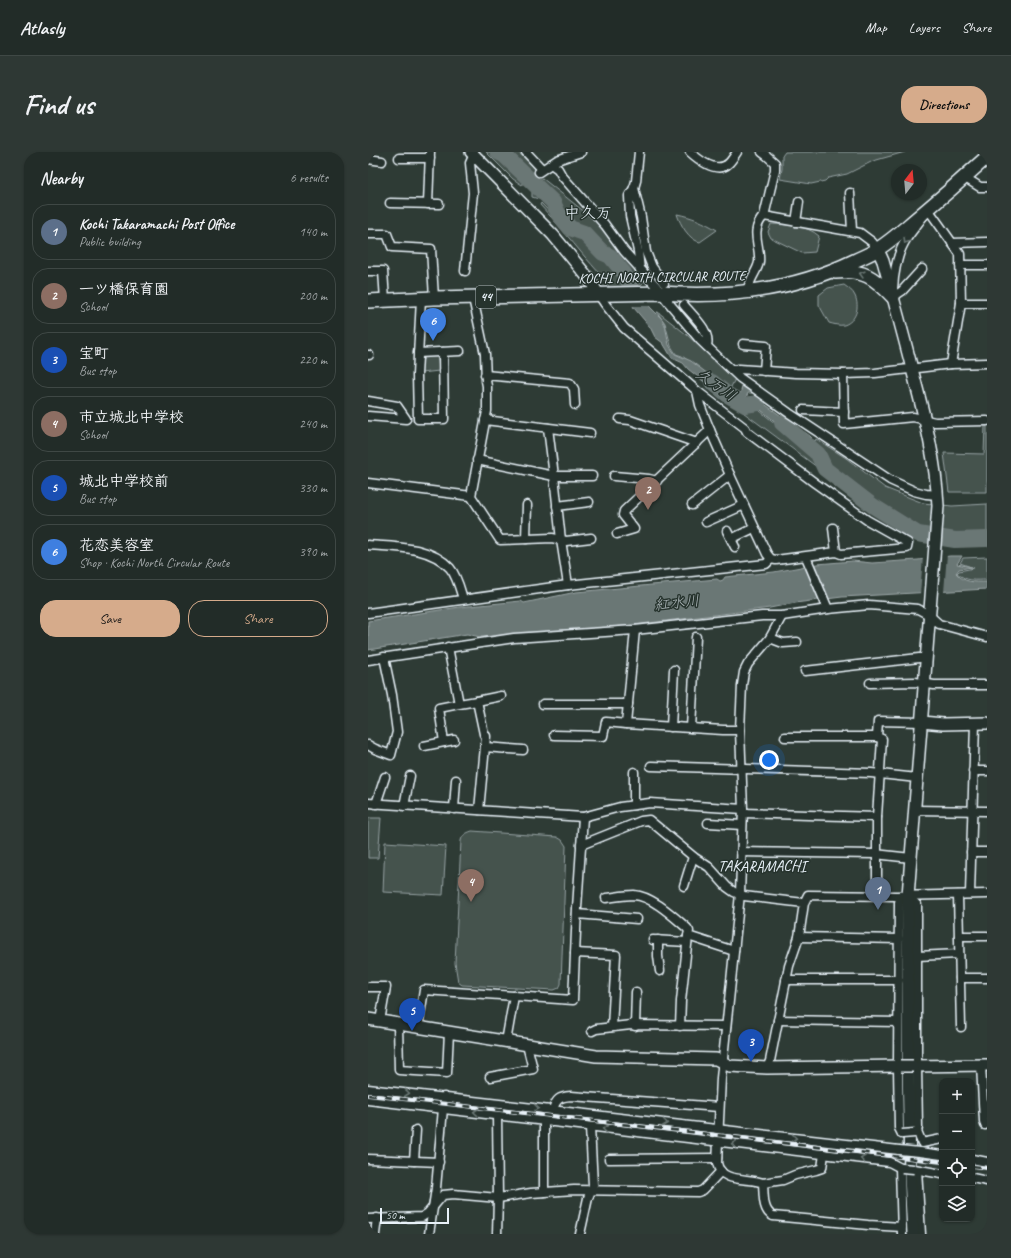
<!DOCTYPE html>
<meta charset="utf-8">
<style>
:root{--surface:#222c28;--page:#2e3834;--text:#f1f3f6;--muted:#a2a7a8;--line:#3f4845;--accent:#d6ab8b}
body{margin:0;font-family:Caveat,"Klee One",sans-serif;background:var(--page);color:var(--text)}
.controls{position:absolute;right:12px;bottom:12px;display:grid;overflow:hidden;border-radius:8px;box-shadow:0 1px 3px #0004}
.controls button{width:36px;height:36px;display:grid;place-items:center;padding:0;border:0;border-bottom:1px solid var(--line);background:var(--surface);color:var(--text);font:20px sans-serif}
.compass{position:absolute;left:523px;top:12px;width:36px;height:36px;border-radius:50%;background:var(--surface);box-shadow:0 1px 3px #0004;rotate:16deg}
.scale{position:absolute;left:12px;bottom:10px;width:69px;box-sizing:border-box;padding-left:4px;border:2px solid #e8f1f8;border-top:0;font-size:11px;line-height:14px;white-space:nowrap;color:#e8f1f8;-webkit-text-stroke:3px #26332d;paint-order:stroke}
.you{position:absolute;left:401px;top:608px;width:14px;height:14px;margin:-10px;border:3px solid #fff;border-radius:50%;background:#1a73e8;box-shadow:0 0 0 6px #1a73e833}
.badge{display:grid;place-items:center;width:26px;height:26px;border-radius:50%;background:var(--accent);color:#fff;font-size:13px;font-weight:700}
.pin{position:absolute;translate:-50% -33px;filter:drop-shadow(0 1px 2px #0008)}
.pin::after{content:'';position:absolute;top:21px;width:14px;height:12px;background:inherit;clip-path:polygon(0 0,100% 0,50% 100%)}
.list{margin:0;padding:0;list-style:none}
h2{display:flex;justify-content:space-between;align-items:center;height:52px;margin:0;padding:0 16px;font-size:17px}
h2 small{font-size:13px;font-weight:400;color:var(--muted)}
.list li{display:grid;grid-template-columns:26px 1fr auto;gap:12px;align-items:center;box-sizing:border-box;height:56px;margin:0 8px 8px;padding:0 8px;border:1px solid var(--line);border-radius:16px}
.list b{display:block;font-size:15px;white-space:nowrap}
.list p{margin:0;font-size:13px;white-space:nowrap;color:var(--muted)}
.list em{font-size:13px;font-style:normal;color:var(--muted)}
.actions{display:flex;gap:8px;padding:12px 16px}
.actions a{flex:1;padding:9px 0;border:1px solid var(--accent);border-radius:16px;text-align:center;font-size:14px;color:var(--accent)}
.actions .main{background:var(--accent);color:#111}
.icon{flex:none;width:22px;height:22px;fill:none;stroke:currentColor;stroke-width:2;stroke-linecap:round;stroke-linejoin:round}
.map{position:relative;flex:none;width:619px;height:1082px;overflow:hidden;border-radius:16px}
header{display:flex;align-items:center;gap:24px;box-sizing:border-box;height:56px;padding:0 20px;background:var(--surface);border-bottom:1px solid var(--line)}
header strong{font-size:19px}
nav{display:flex;gap:22px;margin-inline-start:auto;font-size:14px}
.intro{display:flex;align-items:center;justify-content:space-between;box-sizing:border-box;height:96px;padding:0 24px}
h1{margin:0;font-size:28px}
.button{padding:10px 18px;border-radius:16px;background:var(--accent);color:#111;font-size:14px;font-weight:700}
main{display:flex;gap:24px;padding:0 24px}
aside{flex:1;background:var(--surface);border-radius:16px;box-shadow:0 1px 3px #0004}
.map>svg:first-child{display:block}
.green{fill:#45524e;stroke:#96a2a3}
.water{fill:#6b7775;stroke:#9da8a9}
.pier{fill:#2e3b35}
.lines{fill:none;stroke-linecap:round;stroke-linejoin:round}
.river{stroke:#6b7775;stroke-width:16}
.street-casing{stroke:#e8f1f8;stroke-width:11}
.secondary-casing{stroke:#e8f1f8;stroke-width:14}
.primary-casing{stroke:#e8f1f8;stroke-width:16}
.street{stroke:#26332d;stroke-width:8}
.secondary{stroke:#26332d;stroke-width:11}
.primary{stroke:#26332d;stroke-width:13}
.rail-casing{stroke:#e8f1f8;stroke-width:4}
.rail{stroke:#26332d;stroke-width:2.5;stroke-dasharray:8;stroke-linecap:butt}
.street-bridge-casing{stroke:#e8f1f8;stroke-width:11;stroke-linecap:butt}
.secondary-bridge-casing{stroke:#e8f1f8;stroke-width:14;stroke-linecap:butt}
.street-bridge{stroke:#26332d;stroke-width:8}
.secondary-bridge{stroke:#26332d;stroke-width:11}
.oneway{stroke:#6a7674}
.labels{text-anchor:middle;dominant-baseline:central;stroke-width:3;stroke-linejoin:round;paint-order:stroke}
.shield{fill:#26332d;stroke:#aeb8bb;stroke-width:1}
.shield-label{font-size:13px;font-weight:bold;fill:#e8f1f8}
.street-label{font-size:14px;fill:#e8f1f8;stroke:#26332d}
.water-label{font-size:15px;font-style:italic;fill:#b0babd;stroke:#26332d}
.quarter-label{font-size:16px;fill:#e8f1f8;stroke:#26332d}
</style>
<header>
<strong>Atlasly</strong>
<nav><a>Map</a><a>Layers</a><a>Share</a></nav>
</header>
<div class="intro"><h1>Find us</h1><a class="button">Directions</a></div>
<main>
<aside>
<h2>Nearby<small>6 results</small></h2>
<ul class="list">
<li><span class="badge" style="background:#5c6f8a">1</span><div><b>Kochi Takaramachi Post Office</b><p>Public building</p></div><em>140 m</em></li>
<li><span class="badge" style="background:#8d6e63">2</span><div><b>一ツ橋保育園</b><p>School</p></div><em>200 m</em></li>
<li><span class="badge" style="background:#1a4fb4">3</span><div><b>宝町</b><p>Bus stop</p></div><em>220 m</em></li>
<li><span class="badge" style="background:#8d6e63">4</span><div><b>市立城北中学校</b><p>School</p></div><em>240 m</em></li>
<li><span class="badge" style="background:#1a4fb4">5</span><div><b>城北中学校前</b><p>Bus stop</p></div><em>330 m</em></li>
<li><span class="badge" style="background:#3f7fe0">6</span><div><b>花恋美容室</b><p>Shop · Kochi North Circular Route</p></div><em>390 m</em></li>
</ul>
<div class="actions"><a class="main">Save</a><a>Share</a></div>
</aside>
<div class="map">
<svg width="619" height="1082" viewBox="0 0 619 1082">
<rect width="100%" height="100%" fill="#2e3b35"/>
<filter id="ink" filterUnits="userSpaceOnUse"><feTurbulence type="fractalNoise" baseFrequency=".025" numOctaves="2"/><feDisplacementMap in="SourceGraphic" scale="8" xChannelSelector="R" yChannelSelector="G"/><feConvolveMatrix kernelMatrix="1 2 1 2 8 2 1 2 1" color-interpolation-filters="sRGB"/></filter>
<g filter="url(#ink)">
<g class="green">
<path d="M 118,0 C 133,0 148,19 155,31 L 154,33 L 145,27 Z"/>
<path d="M 141,0 L 150,0 L 166,15 L 168,18 L 166,21 C 158,21 143,9 141,0 Z"/>
<path d="M 417,0 L 537,0 L 505,9 L 479,22 L 460,26 L 457,29 L 443,32 L 412,27 L 414,17 L 414,4 Z"/>
<path d="M 174,26 L 228,69 L 268,119 L 275,131 L 271,132 L 264,127 L 243,102 L 236,99 L 217,78 L 204,73 L 199,66 L 197,59 L 184,46 L 183,41 L 173,33 L 171,28 Z"/>
<path d="M 164,36 L 168,36 L 182,49 L 181,50 L 164,45 Z"/>
<path d="M 173,51 L 201,80 L 216,84 L 239,110 L 242,111 L 241,108 L 243,108 L 253,120 L 253,123 L 257,130 L 254,136 L 242,136 C 235,125 226,115 217,105 C 202,87 188,70 172,53 Z"/>
<path d="M 309,62 C 324,65 336,70 349,78 L 332,90 C 321,88 312,72 309,62 Z"/>
<path d="M 403,72 C 419,73 439,73 451,84 L 447,100 L 434,101 L 403,86 L 400,80 Z"/>
<path d="M 476,133 C 480,136 485,139 487,144 C 492,155 488,169 476,173 C 471,174 465,172 461,171 L 451,153 L 451,143 L 460,136 Z"/>
<path d="M 289,160 L 290,160 L 318,182 L 364,224 L 367,227 L 362,237 L 358,236 L 314,204 L 308,202 L 303,194 L 297,171 Z"/>
<path d="M 58,204 L 68,204 L 70,207 L 71,219 L 53,221 L 54,209 Z"/>
<path d="M 368,253 L 377,259 L 386,254 L 425,286 C 433,287 443,297 448,304 C 451,309 453,316 457,321 L 368,255 Z"/>
<path d="M 617,273 L 619,273 L 619,340 L 581,340 L 576,301 L 616,302 Z"/>
<path d="M 437,285 L 442,286 L 447,289 L 448,287 L 478,306 L 517,336 L 555,351 L 584,354 L 619,352 L 619,382 L 598,383 L 594,386 L 547,377 L 463,318 C 455,305 445,296 433,286 Z"/>
<path d="M 619,405 L 619,428 C 606,428 599,430 589,421 L 591,419 L 606,416 L 592,411 L 595,406 Z"/>
<path d="M 0,666 L 13,666 L 10,706 L 0,706 Z"/>
<path d="M 104,679 L 189,685 L 194,688 L 198,694 L 193,832 L 191,836 L 186,838 L 94,833 L 90,830 L 87,811 L 93,689 C 94,683 98,681 104,679 Z"/>
<path d="M 17,690 L 78,694 L 75,743 L 15,740 Z"/>
</g>
<g class="water">
<path d="M 256,120 L 262,126 L 269,131 L 282,155 L 294,167 L 297,173 L 301,193 L 307,202 L 323,209 L 362,239 L 358,247 L 320,217 L 315,211 L 304,206 L 295,191 L 287,185 L 282,175 L 266,156 L 256,136 L 258,130 L 256,123 Z"/>
<path d="M 374,234 L 384,241 L 380,241 L 378,246 L 385,248 L 388,246 L 416,266 L 442,284 L 444,286 L 437,284 L 426,285 L 388,254 L 382,255 L 379,260 L 367,253 L 372,244 Z"/>
<path d="M 582,404 L 594,404 L 589,412 L 604,415 L 591,417 L 588,421 C 596,431 606,430 619,430 L 619,437 L 474,445 L 427,451 L 402,456 L 257,474 L 112,485 L 99,482 L 0,498 L 0,469 L 92,455 L 153,449 L 156,451 L 208,440 L 349,427 L 352,429 L 355,428 L 357,425 L 406,420 L 449,412 L 485,409 L 504,411 L 550,408 Z"/>
</g>
<g class="pier">
<path d="M 256,132 L 271,132 L 284,154 L 263,154 L 254,137 Z"/>
<path d="M 579,402 L 576,440 L 552,442 L 555,405 Z"/>
</g>
<g class="lines">
<g class="river">
<path d="M 130,0 L 136,3 L 185,50 L 190,61 L 202,76 L 216,81 L 235,101 L 242,104 L 256,121 L 266,141"/>
<path d="M 344,230 L 360,243 L 377,253 L 390,251"/>
<path d="M 414,271 L 450,302 L 457,317 L 505,354 L 550,382 L 587,388 L 619,387"/>
</g>
<defs>
<g id="street">
<path d="M 158,0 L 174,17"/>
<path d="M 271,0 L 268,29 L 266,36 L 261,44 L 262,64 L 270,99 L 272,118"/>
<path d="M 322,0 C 331,8 349,23 361,11 C 364,8 367,3 369,0"/>
<path d="M 31,6 L 62,6"/>
<path d="M 0,7 L 14,9"/>
<path d="M 183,12 L 190,17 L 194,24 L 237,73 L 256,99 L 287,133 L 301,151 L 332,188 L 372,226 L 421,261 L 522,328 L 546,339 L 558,342 L 570,343"/>
<path d="M 171,20 L 189,8 L 213,0"/>
<path d="M 596,25 L 612,35 L 619,35"/>
<path d="M 266,36 L 273,65 L 278,100 L 284,115 L 296,131"/>
<path d="M 482,41 L 484,79"/>
<path d="M 22,51 L 71,52"/>
<path d="M 60,52 L 62,0"/>
<path d="M 396,64 L 492,81 L 504,90 L 510,98"/>
<path d="M 428,70 L 431,50"/>
<path d="M 0,82 L 19,82 L 24,95 L 63,97 L 66,146"/>
<path d="M 584,91 L 619,90"/>
<path d="M 592,113 L 619,113"/>
<path d="M 0,119 L 15,119 L 17,148"/>
<path d="M 97,119 L 105,41 L 102,11 L 106,2"/>
<path d="M 525,137 C 526,119 529,101 539,86 C 546,76 554,67 560,57 L 592,102 L 593,151 L 583,212"/>
<path d="M 379,140 C 380,137 380,134 382,131 C 384,124 390,117 391,110 C 393,94 381,79 396,64 L 407,18 L 407,11 L 398,3 L 394,0"/>
<path d="M 230,142 L 237,152 L 256,176 L 329,239 L 377,276 L 379,280 L 447,331 L 499,368 L 540,391 L 539,396 L 473,402 L 468,400 L 408,408 L 403,407 L 399,402 L 362,323 L 342,278 L 332,253 L 329,239"/>
<path d="M 525,145 L 534,139 L 554,117"/>
<path d="M 105,146 L 117,202 L 118,229 L 119,234 L 119,259 L 103,344 L 132,388 L 184,386 L 198,389 L 223,386"/>
<path d="M 53,147 L 49,223 L 50,267 L 76,267 L 75,200"/>
<path d="M 593,151 L 619,151"/>
<path d="M 316,153 C 325,164 343,179 339,194"/>
<path d="M 375,192 L 398,194 L 396,219"/>
<path d="M 50,201 L 92,199"/>
<path d="M 0,203 L 1,203"/>
<path d="M 365,218 L 371,217 L 428,221 L 475,222 L 507,221 L 583,212 L 619,211"/>
<path d="M 475,222 L 476,272 L 545,265 L 567,270 L 619,269"/>
<path d="M 117,223 L 202,231 L 206,237 L 207,253"/>
<path d="M 0,249 L 29,254 L 38,267 L 0,264"/>
<path d="M 435,258 L 476,260"/>
<path d="M 252,267 L 262,268 L 329,291"/>
<path d="M 117,268 L 222,281"/>
<path d="M 180,276 L 186,324 L 224,324"/>
<path d="M 109,308 L 186,324 L 193,388 L 200,433"/>
<path d="M 246,324 L 281,327 L 289,329"/>
<path d="M 0,331 L 103,344"/>
<path d="M 324,353 L 362,323"/>
<path d="M 189,354 L 221,350"/>
<path d="M 338,370 L 376,353"/>
<path d="M 465,376 L 468,400"/>
<path d="M 359,379 L 367,395"/>
<path d="M 249,382 L 266,377 L 255,363 L 256,359 L 342,278"/>
<path d="M 158,387 L 159,353"/>
<path d="M 363,387 L 386,376"/>
<path d="M 0,393 C 27,395 62,394 82,416 C 89,424 92,437 95,447"/>
<path d="M 438,405 L 460,457"/>
<path d="M 0,461 L 200,433 L 398,412 L 403,407"/>
<path d="M 414,464 L 402,486 L 380,512 L 376,520 L 374,533 L 372,578 L 375,657 L 372,742 L 353,926 L 349,1011 C 353,1032 381,1025 395,1031 C 396,1042 394,1059 405,1064 L 500,1073 L 534,1075"/>
<path d="M 267,478 L 258,572 L 355,578 L 372,578"/>
<path d="M 402,486 L 415,491 L 429,490"/>
<path d="M 80,495 L 91,552 L 109,549 L 116,582 L 118,584 L 111,658"/>
<path d="M 0,508 L 146,486 L 267,478 L 394,464 L 414,464 L 460,457 L 501,453 L 550,457 L 561,463 L 571,472 L 619,485"/>
<path d="M 437,519 L 551,506 L 558,506"/>
<path d="M 502,531 L 547,530 L 566,533 L 619,533"/>
<path d="M 109,549 L 133,544"/>
<path d="M 175,552 L 260,552"/>
<path d="M 303,575 L 306,518"/>
<path d="M 323,576 L 328,485"/>
<path d="M 186,583 L 235,584 L 238,570 L 258,572"/>
<path d="M 417,585 L 509,585"/>
<path d="M 76,590 L 86,588"/>
<path d="M 0,593 L 7,597 L 23,603 L 29,580 L 24,543 L 16,505"/>
<path d="M 56,594 L 76,590 L 71,556 L 91,552"/>
<path d="M 117,595 L 155,598"/>
<path d="M 283,614 L 503,621 L 549,626"/>
<path d="M 605,619 L 619,619"/>
<path d="M 266,620 L 266,653"/>
<path d="M 0,651 L 215,665 L 252,655 L 282,651 L 375,657"/>
<path d="M 8,652 L 17,625"/>
<path d="M 36,654 L 42,624"/>
<path d="M 86,657 L 88,628"/>
<path d="M 547,658 L 619,659"/>
<path d="M 375,661 L 509,665"/>
<path d="M 340,671 L 374,673"/>
<path d="M 213,693 L 273,669 L 281,668 L 327,706 L 341,715 L 359,735 L 366,740 L 376,744 L 436,751 L 431,785 L 421,814 L 402,909 L 399,916"/>
<path d="M 373,700 L 507,702 L 543,706"/>
<path d="M 603,700 L 619,700"/>
<path d="M 316,734 L 325,705"/>
<path d="M 602,742 L 607,571"/>
<path d="M 590,743 L 593,875"/>
<path d="M 509,744 L 509,665 L 514,587 L 509,585 L 510,569 L 554,570"/>
<path d="M 238,746 C 247,745 257,743 266,743 C 284,744 306,765 319,776 L 321,779 L 320,784 L 366,799"/>
<path d="M 436,751 L 440,743 L 528,744 L 619,742"/>
<path d="M 209,762 L 269,767"/>
<path d="M 591,784 L 619,784"/>
<path d="M 431,785 L 531,787"/>
<path d="M 285,788 L 319,790"/>
<path d="M 290,788 L 290,804 L 292,819"/>
<path d="M 207,801 L 248,803 L 244,875"/>
<path d="M 549,804 L 591,802"/>
<path d="M 592,826 L 619,826"/>
<path d="M 418,828 L 531,828"/>
<path d="M 0,835 L 18,835 L 12,869"/>
<path d="M 410,868 L 530,870"/>
<path d="M 30,872 L 31,918 L 79,921 L 81,880"/>
<path d="M 267,874 L 268,840"/>
<path d="M 312,874 L 313,849 L 320,784"/>
<path d="M 50,876 L 56,838 L 205,848 L 209,756 L 215,665"/>
<path d="M 224,879 L 228,877 L 263,873 L 358,874"/>
<path d="M 138,890 L 146,844"/>
<path d="M 613,913 L 616,969 L 617,973 L 619,972"/>
<path d="M 122,925 L 165,917 L 159,893"/>
<path d="M 0,937 L 531,998"/>
<path d="M 0,948 L 521,1010 C 526,1012 531,1016 534,1016"/>
<path d="M 185,958 C 188,947 191,945 203,944 L 351,955"/>
<path d="M 129,963 L 130,1046 L 129,1082"/>
<path d="M 549,979 L 554,991 L 574,987"/>
<path d="M 534,982 L 531,976 L 530,914 L 531,750 L 540,744 L 549,753 L 549,914 L 550,975 L 549,979 L 547,981"/>
<path d="M 552,1000 L 574,1003"/>
<path d="M 0,1007 L 71,1010"/>
<path d="M 241,1007 L 349,1006"/>
<path d="M 604,1007 L 619,1010"/>
<path d="M 46,1009 L 48,978"/>
<path d="M 532,1016 L 534,1082"/>
<path d="M 546,1017 L 574,1022"/>
<path d="M 549,1018 L 553,1082"/>
<path d="M 604,1026 L 619,1029"/>
<path d="M 395,1031 L 415,1028 L 427,1023 L 448,1018 L 454,1016 L 456,1002"/>
<path d="M 176,1040 L 176,969"/>
<path d="M 0,1067 L 54,1065 L 60,1061 L 75,1043 L 85,1042 L 130,1046 L 163,1041 L 206,1038 L 330,1040 L 335,1038 L 353,1019"/>
<path d="M 7,1082 L 9,1066"/>
<path d="M 61,1082 L 68,1036 L 76,945"/>
<path d="M 212,1082 L 220,1046 L 225,1033 L 222,975"/>
</g>
<g id="secondary">
<path d="M 103,0 L 185,83 L 222,128 L 230,142"/>
<path d="M 510,98 L 515,109 C 525,145 535,181 544,217 C 556,263 568,307 570,354 L 540,744 L 540,906 L 542,1024 L 545,1082"/>
<path d="M 554,570 L 575,572 L 619,571"/>
<path d="M 0,867 L 228,904 L 348,907 L 362,914 L 399,916 L 533,914"/>
<path d="M 545,914 L 619,913"/>
</g>
<g id="primary">
<path d="M 467,120 C 495,117 506,125 525,145"/>
<path d="M 0,149 L 66,146 L 293,141 C 359,146 426,138 486,109 C 494,105 503,102 510,97 C 524,88 536,77 548,67 C 572,47 596,26 619,5"/>
</g>
</defs>
<use href="#street" class="street-casing"/>
<use href="#secondary" class="secondary-casing"/>
<use href="#primary" class="primary-casing"/>
<use href="#street" class="street"/>
<use href="#secondary" class="secondary"/>
<use href="#primary" class="primary"/>
<defs>
<g id="rail">
<path d="M 0,943 L 340,982 L 574,1010"/>
<path d="M 604,1014 L 619,1016"/>
</g>
</defs>
<use href="#rail" class="rail-casing"/>
<use href="#rail" class="rail"/>
<defs>
<g id="street-bridge">
<path d="M 534,982 L 547,981"/>
<path d="M 531,998 L 552,1000"/>
<path d="M 534,1016 L 546,1017"/>
</g>
<path id="secondary-bridge" d="M 533,914 L 545,914"/>
</defs>
<use href="#street-bridge" class="street-bridge-casing"/>
<use href="#secondary-bridge" class="secondary-bridge-casing"/>
<use href="#street-bridge" class="street-bridge"/>
<use href="#secondary-bridge" class="secondary-bridge"/>
</g>
<defs><path id="oneway-chevron" d="M-2-3.5L2.5 0L-2 3.5" fill="none" stroke-width="1.6" stroke-linecap="round" stroke-linejoin="round"/></defs>
<g class="oneway">
<use href="#oneway-chevron" transform="translate(538 89) rotate(122)"/>
<use href="#oneway-chevron" transform="translate(494 122) rotate(-164)"/>
<use href="#oneway-chevron" transform="translate(39 941) rotate(6)"/>
<use href="#oneway-chevron" transform="translate(168 956) rotate(7)"/>
<use href="#oneway-chevron" transform="translate(108 960) rotate(-174)"/>
<use href="#oneway-chevron" transform="translate(297 971) rotate(7)"/>
<use href="#oneway-chevron" transform="translate(237 977) rotate(-173)"/>
<use href="#oneway-chevron" transform="translate(426 986) rotate(7)"/>
<use href="#oneway-chevron" transform="translate(366 992) rotate(-173)"/>
<use href="#oneway-chevron" transform="translate(495 1007) rotate(-173)"/>
</g>
</g>
<g class="labels">
<rect class="shield" x="108" y="134" width="20" height="22" rx="3"/>
<g class="shield-label">
<text x="118" y="145">44</text>
</g>
<g class="street-label">
<text transform="translate(294 125) rotate(-1)">KOCHI NORTH CIRCULAR ROUTE</text>
</g>
<g class="water-label">
<text transform="translate(348 233) rotate(35)">久万川</text>
<text transform="translate(309 451) rotate(-6)">紅水川</text>
</g>
<g class="quarter-label">
<text x="220" y="61">中久万</text>
<text x="394" y="714">TAKARAMACHI</text>
</g>
</g>
</svg>
<div class="controls">
<button>+</button>
<button>−</button>
<button><svg class="icon" aria-label="locate" viewBox="0 0 24 24"><circle cx="12" cy="12" r="6"/><path d="M12 2v4M12 18v4M2 12h4M18 12h4"/></svg></button>
<button><svg class="icon" aria-label="layers" viewBox="0 0 24 24"><path d="M12 4l9 5-9 5-9-5zM3 14l9 5 9-5"/></svg></button>
</div>
<svg class="compass" viewBox="-18 -18 36 36"><path d="M0-13l5 13h-10z" fill="#e53935"/><path d="M0 13l5-13h-10z" fill="#a2a7a8"/></svg>
<div class="scale">50 m</div>
<div class="you"></div>
<div class="pin badge" style="left:510px;top:758px;background:#5c6f8a">1</div>
<div class="pin badge" style="left:280px;top:358px;background:#8d6e63">2</div>
<div class="pin badge" style="left:383px;top:910px;background:#1a4fb4">3</div>
<div class="pin badge" style="left:103px;top:750px;background:#8d6e63">4</div>
<div class="pin badge" style="left:44px;top:879px;background:#1a4fb4">5</div>
<div class="pin badge" style="left:65px;top:189px;background:#3f7fe0">6</div>
</div>
</main>
